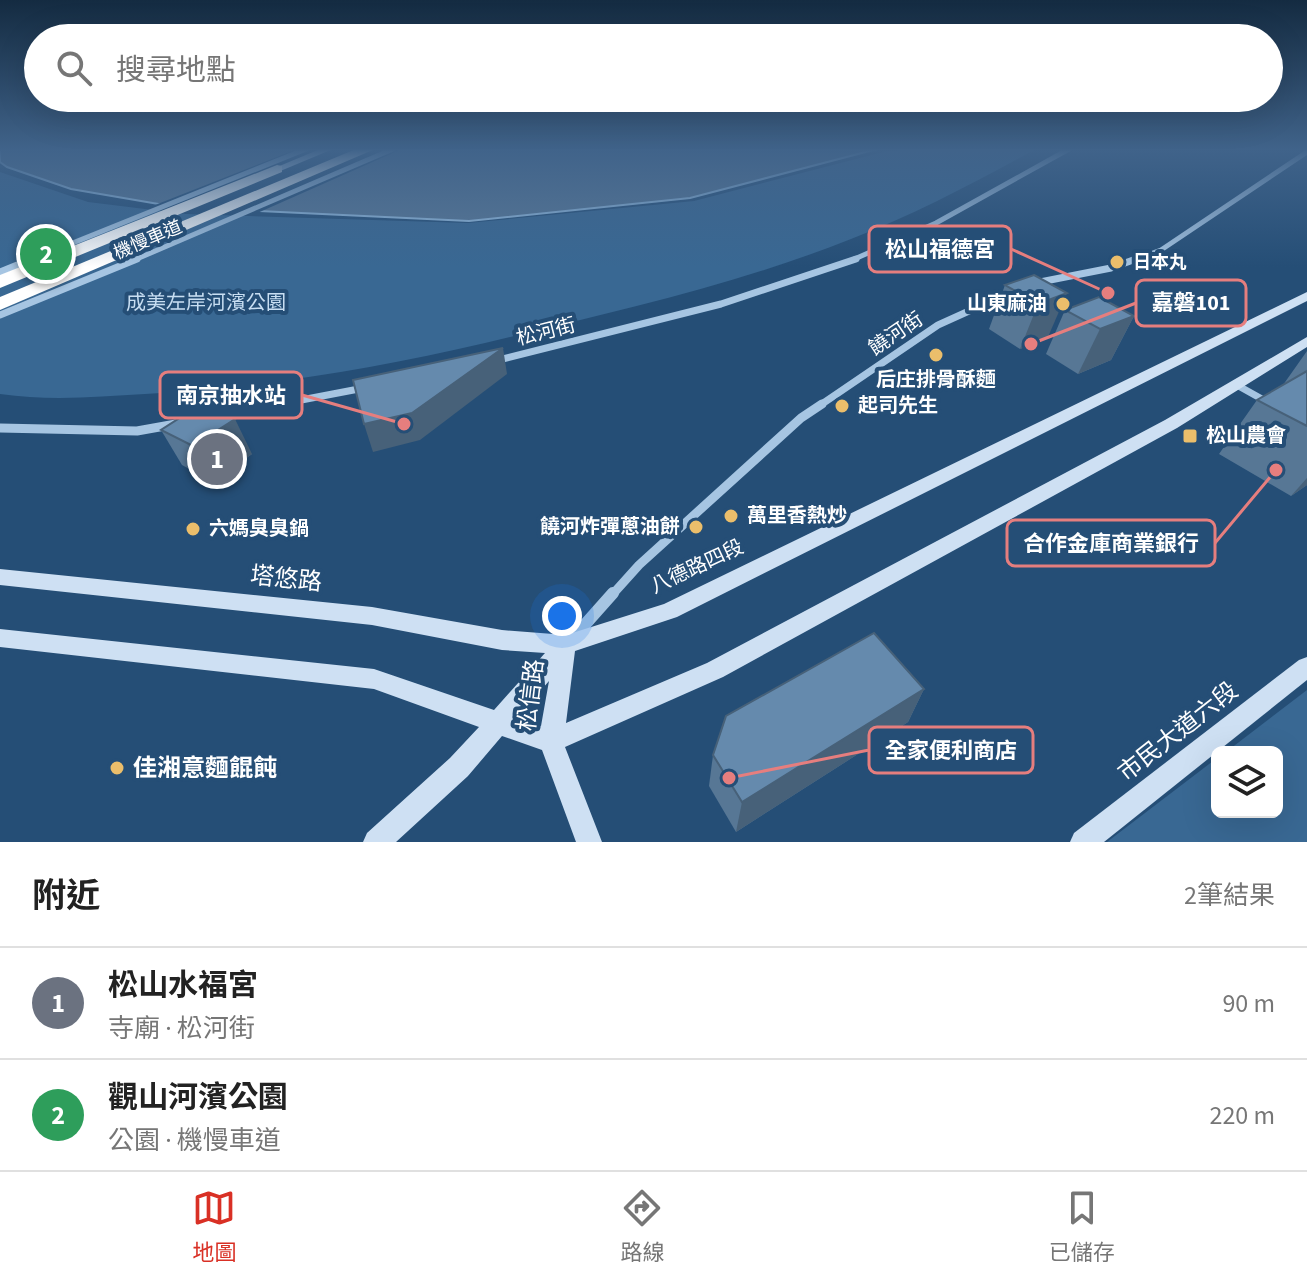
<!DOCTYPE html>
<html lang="zh-TW">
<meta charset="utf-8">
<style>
:root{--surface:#fff;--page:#f6f6f6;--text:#222;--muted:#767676;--line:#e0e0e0;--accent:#d93025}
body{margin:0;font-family:"Source Sans 3","Noto Sans TC",sans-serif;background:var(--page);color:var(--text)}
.controls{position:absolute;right:24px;bottom:24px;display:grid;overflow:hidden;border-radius:12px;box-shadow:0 8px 32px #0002}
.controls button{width:72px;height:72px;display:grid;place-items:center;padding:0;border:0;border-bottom:2px solid var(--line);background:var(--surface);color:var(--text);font:40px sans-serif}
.you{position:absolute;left:562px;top:616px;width:28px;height:28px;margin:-20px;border:6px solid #fff;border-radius:50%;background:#1a73e8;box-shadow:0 0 0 12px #1a73e833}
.badge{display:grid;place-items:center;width:52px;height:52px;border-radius:50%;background:var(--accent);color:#fff;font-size:26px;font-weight:700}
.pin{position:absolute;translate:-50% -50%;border:4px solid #fff;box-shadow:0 2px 8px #0006}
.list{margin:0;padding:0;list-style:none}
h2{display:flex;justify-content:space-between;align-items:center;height:104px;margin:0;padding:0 32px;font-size:34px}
h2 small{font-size:26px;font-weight:400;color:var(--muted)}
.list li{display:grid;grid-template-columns:52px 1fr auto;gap:24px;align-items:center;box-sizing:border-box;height:112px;padding:0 32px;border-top:2px solid var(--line)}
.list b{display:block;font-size:30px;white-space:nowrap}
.list p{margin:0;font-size:26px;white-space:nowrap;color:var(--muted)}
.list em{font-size:26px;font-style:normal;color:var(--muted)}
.icon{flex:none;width:44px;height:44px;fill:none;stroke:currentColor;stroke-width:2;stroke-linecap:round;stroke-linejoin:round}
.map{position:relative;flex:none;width:1307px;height:842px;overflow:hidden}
.search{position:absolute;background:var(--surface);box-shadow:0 8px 32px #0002;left:24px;right:24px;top:24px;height:88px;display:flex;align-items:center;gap:20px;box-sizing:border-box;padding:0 28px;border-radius:44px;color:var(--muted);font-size:30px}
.sheet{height:328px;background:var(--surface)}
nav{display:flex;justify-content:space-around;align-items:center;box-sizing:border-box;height:112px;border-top:2px solid var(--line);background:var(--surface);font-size:22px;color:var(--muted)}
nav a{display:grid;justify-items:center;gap:4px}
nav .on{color:var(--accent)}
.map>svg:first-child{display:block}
.green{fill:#396893}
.water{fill:#5b7997;stroke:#9ac1e3;stroke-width:2}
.pier{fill:#254e76}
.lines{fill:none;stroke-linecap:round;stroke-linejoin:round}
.street-far3{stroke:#a6c5e2;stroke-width:5}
.street-far2{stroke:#a6c5e2;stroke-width:7}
.street-far1{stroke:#a6c5e2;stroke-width:9}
.street{stroke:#a6c5e2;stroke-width:12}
.secondary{fill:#cee0f3;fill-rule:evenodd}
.highway{fill:#fff;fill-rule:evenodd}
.wall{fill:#577795}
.shaded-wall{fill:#476179}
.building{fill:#658aad;stroke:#476179;stroke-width:2}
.poi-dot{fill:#ebbe6b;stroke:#254e76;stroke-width:3}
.labels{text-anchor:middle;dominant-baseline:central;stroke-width:8;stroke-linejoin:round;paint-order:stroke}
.far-street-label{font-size:18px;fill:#fff;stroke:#254e76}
.far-poi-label{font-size:18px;font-weight:bold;fill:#fff;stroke:#254e76;text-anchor:start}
.park-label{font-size:20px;fill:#c8def2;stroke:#254e76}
.poi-label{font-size:20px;font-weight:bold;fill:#fff;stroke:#254e76;text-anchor:start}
.street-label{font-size:20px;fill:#fff;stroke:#254e76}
.near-street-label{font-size:24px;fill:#fff;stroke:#254e76}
.near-poi-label{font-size:24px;font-weight:bold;fill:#fff;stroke:#254e76;text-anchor:start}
.leader{fill:none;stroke:#e67e7e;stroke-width:3}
.callout-dot{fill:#e67e7e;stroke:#254e76;stroke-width:3}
.callout{fill:#254e76;stroke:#e67e7e;stroke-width:3}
.callout-label{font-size:22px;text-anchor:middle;font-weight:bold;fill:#fff}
</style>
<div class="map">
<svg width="1307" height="842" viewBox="0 0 1307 842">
<rect width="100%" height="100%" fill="#254e76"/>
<g class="green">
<path d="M 921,149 L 1036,149 C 976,182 916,214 851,239 C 733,286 608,313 485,343 C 372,369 260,388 145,394 C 96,397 49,401 0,394 L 0,172 L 88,202 L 186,214 L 468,223 L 694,201 L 883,152 Z"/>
<path d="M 1307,690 L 1307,842 L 1107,842 L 1217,758 L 1217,812 L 1277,812 L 1277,752 L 1226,752 Z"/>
</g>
<path class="water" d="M 0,149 L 877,149 L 690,198 L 469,221 L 176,207 L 71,189 L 7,167 L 0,162 Z"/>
<path class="pier" d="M 297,149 L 402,149 L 253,215 L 150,207 Z"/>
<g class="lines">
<g class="street-far3">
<path d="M 28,261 L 306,149"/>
<path d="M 132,261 L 393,149"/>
<path d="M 850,261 L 936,223 L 1069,149"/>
<path d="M 1131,261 L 1161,250 L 1307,152"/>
</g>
<g class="street-far2">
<path d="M 0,272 L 32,259"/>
<path d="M 1035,283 L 1111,268 L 1136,259"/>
<path d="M 0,315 L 137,259"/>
<path d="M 495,361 L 721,304 L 856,259"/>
<path d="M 1235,384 L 1269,403"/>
<path d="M 270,406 L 364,388"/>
<path d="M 819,406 L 938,325 L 1011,292"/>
</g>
<g class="street-far1">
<path d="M 217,416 L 281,404"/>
<path d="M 0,428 L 137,431 L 176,424"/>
<path d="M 612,595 L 639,565 L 801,418 L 822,404"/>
</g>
<path class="street" d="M 573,638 L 613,593"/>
<g class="secondary">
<path d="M 320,149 L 333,149 L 266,177 L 258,175 Z"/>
<path d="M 1307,292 L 1307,301 L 677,617 L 575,651 L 566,723 L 707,663 L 1165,420 L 1307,337 L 1307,347 L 1177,428 L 723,677 L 565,747 L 602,842 L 576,842 L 542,750 L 502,736 L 468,776 L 396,842 L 363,842 L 367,833 L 450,758 L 479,727 L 374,689 L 0,647 L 0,629 L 374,669 L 494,710 L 545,653 L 502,650 L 372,625 L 0,585 L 0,569 L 372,607 L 502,630 L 566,635 L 664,604 ZM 549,681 L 541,726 L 517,718 Z"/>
<path d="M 1307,657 L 1307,680 L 1104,842 L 1070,842 L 1074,833 L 1299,660 Z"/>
</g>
<g class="highway">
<path d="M 356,149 L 375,149 L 0,310 L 0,297 Z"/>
<path d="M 277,165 L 282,166 L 282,172 L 0,288 L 0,275 Z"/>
</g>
</g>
<g class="wall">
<path d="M 1034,275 L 1048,337 L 1020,349 L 989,329 L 1005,285 Z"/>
<path d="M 1065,310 L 1134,316 L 1111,360 L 1078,374 L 1046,354 Z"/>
<path d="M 1307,351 L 1307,485 L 1291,496 L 1219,454 L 1257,400 L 1283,385 Z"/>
<path d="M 161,430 L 252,454 L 213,482 L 182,465 Z"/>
<path d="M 924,689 L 908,722 L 736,832 L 709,786 L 713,755 Z"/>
</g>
<g class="shaded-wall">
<path d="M 1067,293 L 1048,337 L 1020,349 L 1038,304 Z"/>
<path d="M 1134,316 L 1111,360 L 1078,374 L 1100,329 Z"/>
<path d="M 503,348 L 507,374 L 420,440 L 373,452 L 364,424 Z"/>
<path d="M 235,419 L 252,454 L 213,482 L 193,446 Z"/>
<path d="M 1307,478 L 1307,485 L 1291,496 Z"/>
<path d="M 924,689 L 908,722 L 736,832 L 742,802 Z"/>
</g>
<g class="building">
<path d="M 1034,275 L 1067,293 L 1038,304 L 1005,285 Z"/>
<path d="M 1099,297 L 1134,316 L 1100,329 L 1065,310 Z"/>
<path d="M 503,348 L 412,413 L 364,424 L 353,380 Z"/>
<path d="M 1307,371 L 1307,426 L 1257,400 Z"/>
<path d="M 203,403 L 235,419 L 193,446 L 161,430 Z"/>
<path d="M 874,633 L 924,689 L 742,802 L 713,755 L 726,716 Z"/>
</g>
<linearGradient id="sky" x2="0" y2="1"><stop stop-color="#142b41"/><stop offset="0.56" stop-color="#40638a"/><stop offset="1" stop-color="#40638a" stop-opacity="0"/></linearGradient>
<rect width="1307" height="267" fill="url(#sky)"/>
<g class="poi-dot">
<circle cx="1117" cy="262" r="8"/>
<circle cx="1063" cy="304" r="8"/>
<circle cx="936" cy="355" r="8"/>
<circle cx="842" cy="406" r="8"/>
<rect x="1182" y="428" width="16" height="16" rx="4"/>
<circle cx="731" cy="516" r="8"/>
<circle cx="696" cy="527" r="8"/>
<circle cx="193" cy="529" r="8"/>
<circle cx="117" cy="768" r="8"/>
</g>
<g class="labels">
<g class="far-street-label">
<text transform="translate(148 240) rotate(-23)">機慢車道</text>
</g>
<g class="far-poi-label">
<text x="1133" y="262">日本丸</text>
</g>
<g class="park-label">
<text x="206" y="303">成美左岸河濱公園</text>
</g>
<g class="poi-label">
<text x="1047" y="304" text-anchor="end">山東麻油</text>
<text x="936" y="380" text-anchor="middle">后庄排骨酥麵</text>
<text x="858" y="406">起司先生</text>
<text x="1206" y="436">松山農會</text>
<text x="747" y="516">萬里香熱炒</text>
<text x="680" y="527" text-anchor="end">饒河炸彈蔥油餅</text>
<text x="209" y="529">六媽臭臭鍋</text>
</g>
<g class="street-label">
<text transform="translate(546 332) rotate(-14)">松河街</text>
<text transform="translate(896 334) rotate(-34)">饒河街</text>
<text transform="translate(697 567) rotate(-25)">八德路四段</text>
</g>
<g class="near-street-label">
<text transform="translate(286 579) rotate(6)">塔悠路</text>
<text transform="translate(531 695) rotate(-83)">松信路</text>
<text transform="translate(1178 732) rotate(-38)">市民大道六段</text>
</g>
<g class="near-poi-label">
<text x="133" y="768">佳湘意麵餛飩</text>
</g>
</g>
<path class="leader" d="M1108 293L1011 249M1031 344L1136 303M404 424L302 395M1276 470L1215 543M729 778L869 750"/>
<g class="callout-dot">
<circle cx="1108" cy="293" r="8"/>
<circle cx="1031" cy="344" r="8"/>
<circle cx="404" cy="424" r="8"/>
<circle cx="1276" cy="470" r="8"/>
<circle cx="729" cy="778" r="8"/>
</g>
<g class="callout">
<rect x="869" y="226" width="142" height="46" rx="8"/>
<rect x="1136" y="280" width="110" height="46" rx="8"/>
<rect x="160" y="372" width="142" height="46" rx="8"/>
<rect x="1007" y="520" width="208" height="46" rx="8"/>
<rect x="869" y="727" width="164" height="46" rx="8"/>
</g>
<g class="callout-label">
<text x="940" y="257">松山福德宮</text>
<text x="1191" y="310">嘉磐101</text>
<text x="231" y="403">南京抽水站</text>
<text x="1111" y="551">合作金庫商業銀行</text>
<text x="951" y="758">全家便利商店</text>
</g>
</svg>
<div class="controls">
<button><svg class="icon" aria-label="layers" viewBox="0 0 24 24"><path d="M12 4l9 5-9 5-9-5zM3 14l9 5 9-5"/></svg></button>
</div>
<div class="you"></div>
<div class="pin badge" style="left:217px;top:459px;background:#6b7280">1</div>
<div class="pin badge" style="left:46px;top:254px;background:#2e9e5b">2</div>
<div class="search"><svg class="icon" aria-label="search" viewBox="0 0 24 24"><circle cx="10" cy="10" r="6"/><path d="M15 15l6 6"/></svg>搜尋地點</div>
</div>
<section class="sheet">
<h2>附近<small>2筆結果</small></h2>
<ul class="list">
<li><span class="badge" style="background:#6b7280">1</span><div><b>松山水福宮</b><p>寺廟 · 松河街</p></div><em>90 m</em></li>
<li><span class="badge" style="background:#2e9e5b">2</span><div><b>觀山河濱公園</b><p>公園 · 機慢車道</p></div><em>220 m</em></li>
</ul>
</section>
<nav>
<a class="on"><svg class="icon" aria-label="map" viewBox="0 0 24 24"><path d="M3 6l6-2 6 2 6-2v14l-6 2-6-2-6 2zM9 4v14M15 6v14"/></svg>地圖</a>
<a><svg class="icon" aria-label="directions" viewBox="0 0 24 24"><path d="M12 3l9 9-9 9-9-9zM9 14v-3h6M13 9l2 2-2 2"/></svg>路線</a>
<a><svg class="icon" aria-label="saved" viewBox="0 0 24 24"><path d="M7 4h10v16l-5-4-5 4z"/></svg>已儲存</a>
</nav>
